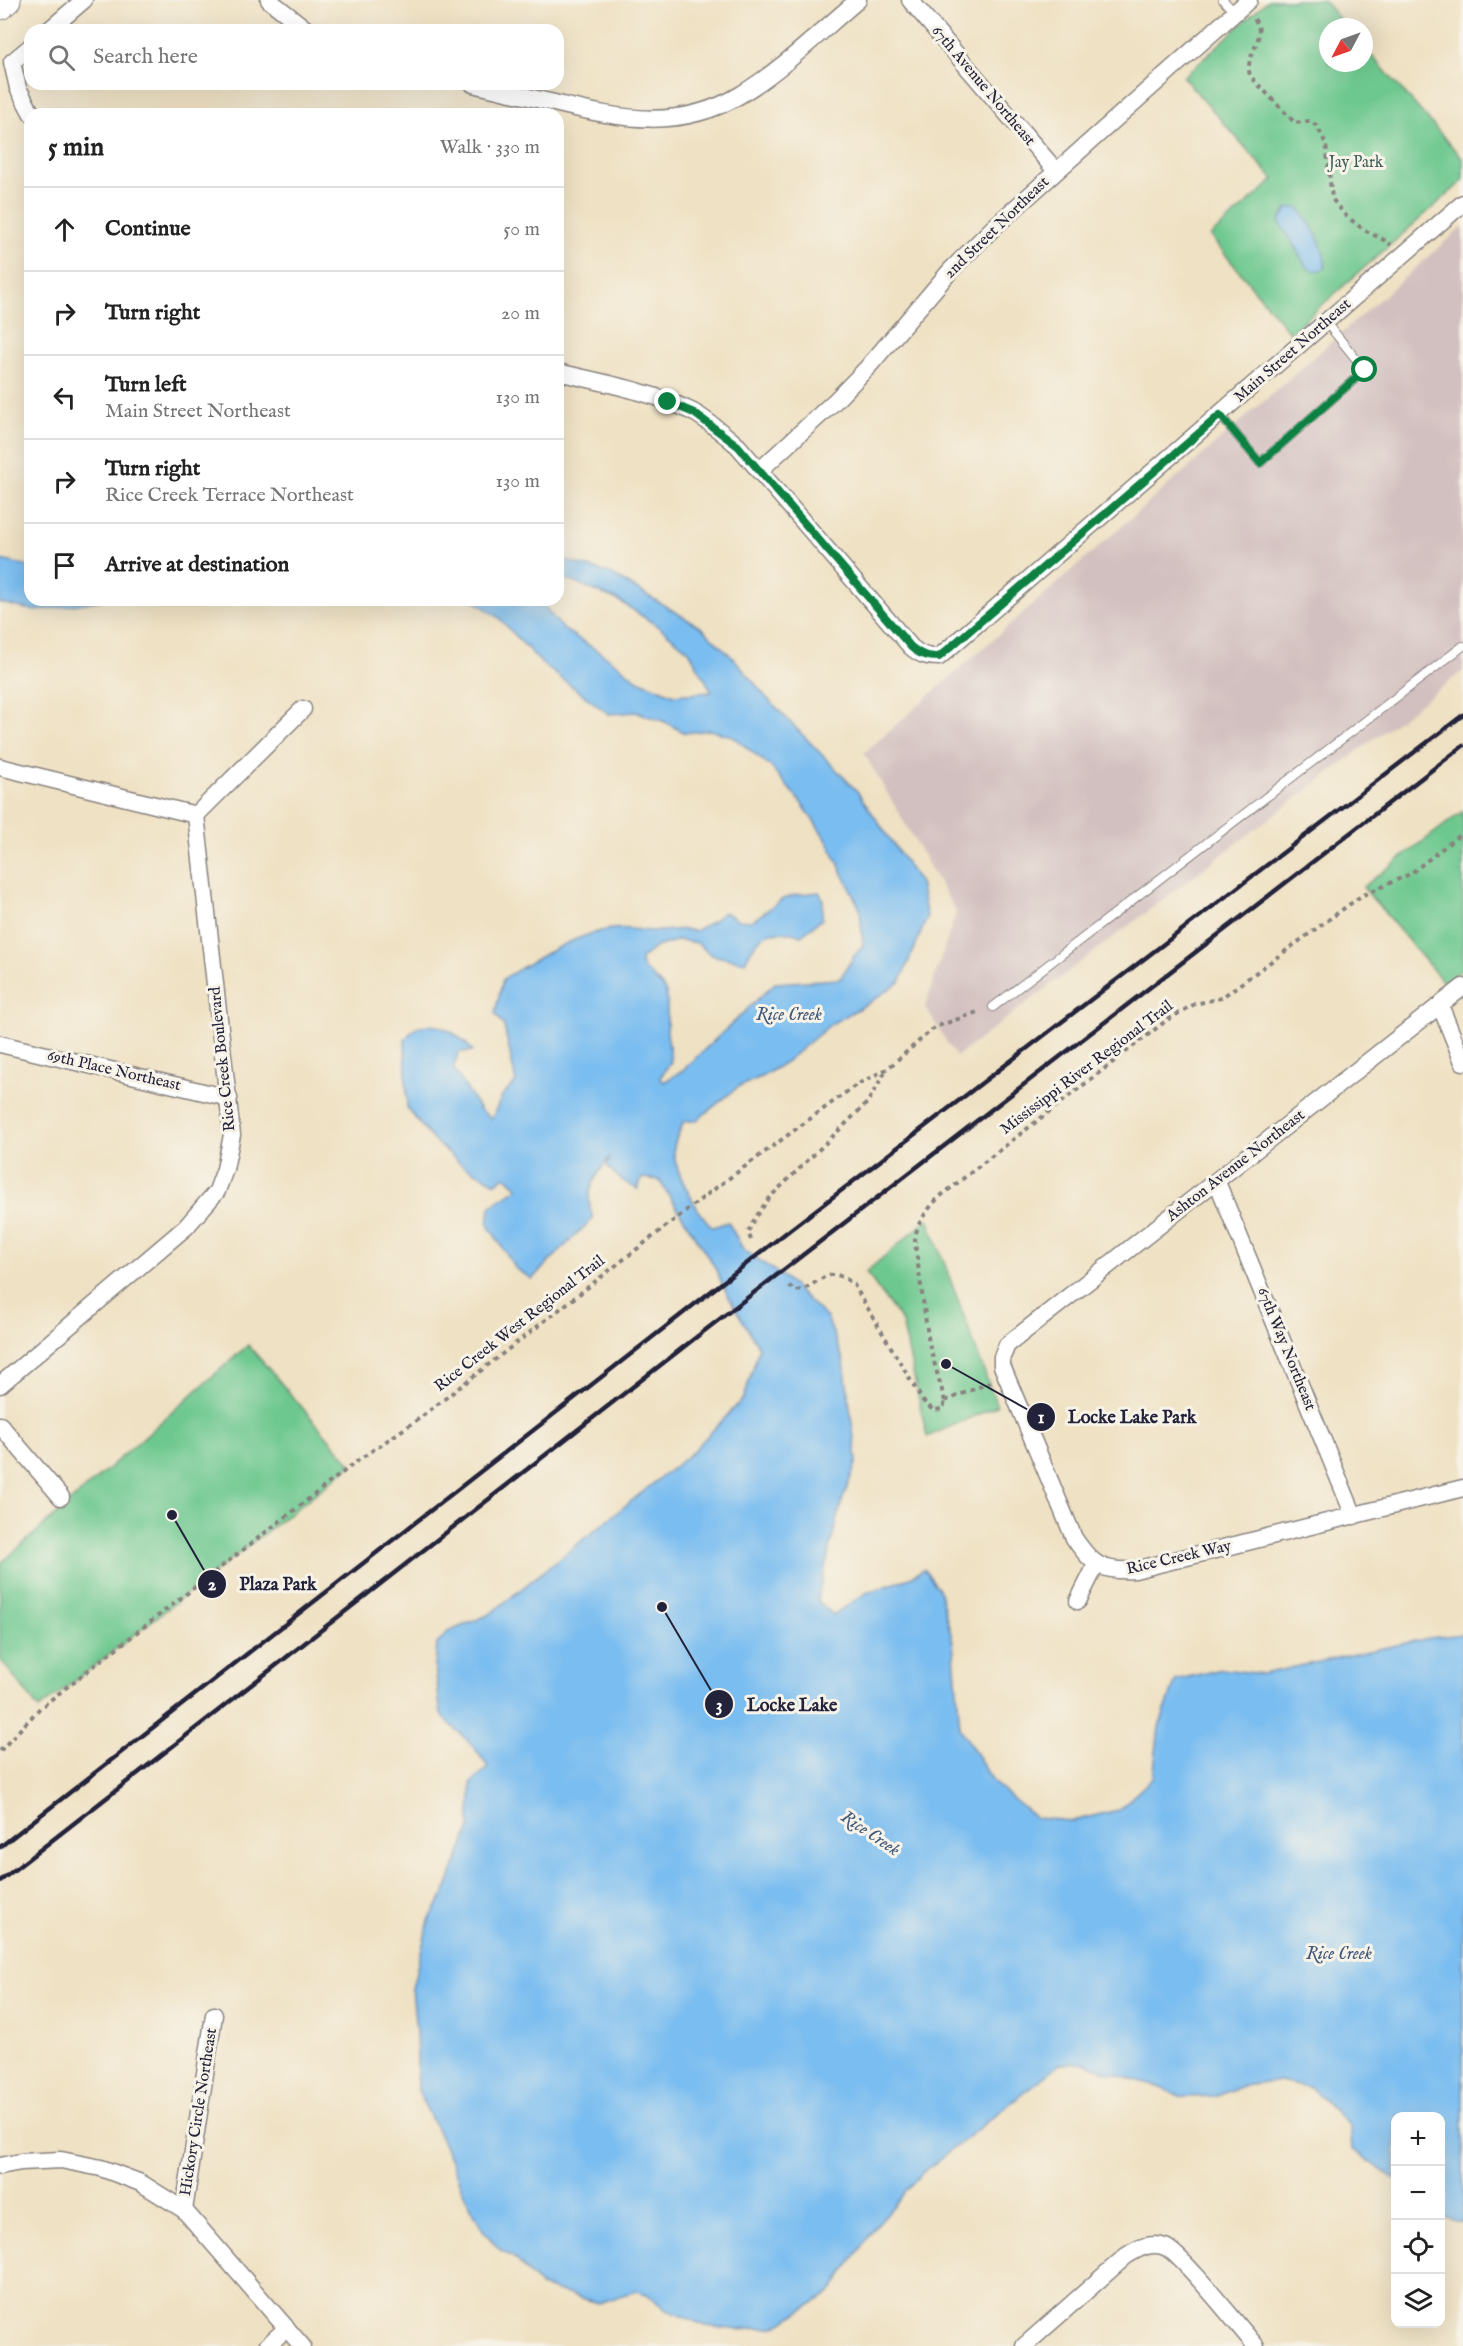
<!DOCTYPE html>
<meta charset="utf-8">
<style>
:root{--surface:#fff;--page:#f6f6f6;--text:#222;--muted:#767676;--line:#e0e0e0}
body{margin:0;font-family:"IM FELL English",serif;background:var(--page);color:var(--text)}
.controls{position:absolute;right:18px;bottom:18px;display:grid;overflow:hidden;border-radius:12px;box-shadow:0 6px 24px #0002}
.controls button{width:54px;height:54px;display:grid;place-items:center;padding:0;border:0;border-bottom:2px solid var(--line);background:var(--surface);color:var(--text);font:30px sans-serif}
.compass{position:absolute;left:1319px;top:18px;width:54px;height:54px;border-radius:50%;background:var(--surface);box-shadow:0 6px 24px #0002;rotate:229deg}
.stop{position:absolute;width:18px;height:18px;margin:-14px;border:4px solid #0b8043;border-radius:50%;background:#fff}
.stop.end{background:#0b8043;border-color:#fff;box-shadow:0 2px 6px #0008}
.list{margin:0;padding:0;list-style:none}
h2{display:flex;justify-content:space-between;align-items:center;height:78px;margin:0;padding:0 24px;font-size:26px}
h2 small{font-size:20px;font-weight:400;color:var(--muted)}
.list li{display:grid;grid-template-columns:39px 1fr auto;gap:18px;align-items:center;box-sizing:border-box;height:84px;padding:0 24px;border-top:2px solid var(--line)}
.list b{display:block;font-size:22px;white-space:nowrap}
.list p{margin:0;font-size:20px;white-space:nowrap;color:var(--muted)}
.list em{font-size:20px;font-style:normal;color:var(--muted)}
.icon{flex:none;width:33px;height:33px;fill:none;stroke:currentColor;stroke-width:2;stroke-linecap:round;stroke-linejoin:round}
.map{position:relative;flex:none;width:1463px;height:2346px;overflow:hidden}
.search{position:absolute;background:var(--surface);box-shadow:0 6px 24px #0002;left:24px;top:24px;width:540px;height:66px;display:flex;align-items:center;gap:15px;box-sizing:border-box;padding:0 21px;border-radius:18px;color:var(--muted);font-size:22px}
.panel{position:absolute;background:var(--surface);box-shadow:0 6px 24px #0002;left:24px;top:108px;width:540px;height:498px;border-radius:18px}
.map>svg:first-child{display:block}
.industrial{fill:#d2bfbf}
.green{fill:#6dc88f;stroke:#487565;stroke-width:1.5}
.water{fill:#7abdf0;stroke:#4e7096;stroke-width:1.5}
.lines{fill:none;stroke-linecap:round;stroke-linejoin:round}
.service-casing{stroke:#88827f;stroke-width:10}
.minor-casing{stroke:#88827f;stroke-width:19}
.primary-casing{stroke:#88827f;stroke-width:29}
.path{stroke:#88827f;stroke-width:4;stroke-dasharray:4.5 4.5;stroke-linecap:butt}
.service{stroke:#fff;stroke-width:8}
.minor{stroke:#fff;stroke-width:16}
.primary{stroke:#fff;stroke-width:27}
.rail{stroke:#22223b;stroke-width:4.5}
.route{stroke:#0b8043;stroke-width:8}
.labels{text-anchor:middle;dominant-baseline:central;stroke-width:6;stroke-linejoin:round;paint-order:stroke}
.street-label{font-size:16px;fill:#22223b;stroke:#f7f3e8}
.park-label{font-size:16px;fill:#3c5c58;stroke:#f7f3e8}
.water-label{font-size:18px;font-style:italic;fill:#41587a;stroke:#f7f3e8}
.leader{fill:none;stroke:#22223b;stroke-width:2}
.callout-dot{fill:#22223b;stroke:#f7f3e8;stroke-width:2}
.mark-label{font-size:18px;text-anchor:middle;font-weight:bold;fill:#fff}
.callout-label{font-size:18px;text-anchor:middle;font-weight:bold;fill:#22223b;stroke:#f7f3e8;stroke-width:6;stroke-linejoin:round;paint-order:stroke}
</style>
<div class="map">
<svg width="1463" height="2346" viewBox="0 0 1463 2346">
<rect width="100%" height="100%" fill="#f7f3e8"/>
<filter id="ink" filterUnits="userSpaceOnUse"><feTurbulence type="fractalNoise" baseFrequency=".0167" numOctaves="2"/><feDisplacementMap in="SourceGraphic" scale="12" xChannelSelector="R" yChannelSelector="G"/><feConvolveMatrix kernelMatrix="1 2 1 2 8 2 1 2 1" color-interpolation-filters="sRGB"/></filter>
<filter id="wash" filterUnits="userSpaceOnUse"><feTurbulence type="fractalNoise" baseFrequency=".008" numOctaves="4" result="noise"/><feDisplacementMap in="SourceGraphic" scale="24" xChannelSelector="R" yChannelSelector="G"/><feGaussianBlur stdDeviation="1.35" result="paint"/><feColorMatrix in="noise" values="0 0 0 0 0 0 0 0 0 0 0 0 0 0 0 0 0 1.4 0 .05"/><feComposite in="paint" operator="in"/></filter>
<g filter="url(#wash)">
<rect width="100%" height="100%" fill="#efe1c3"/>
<path class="industrial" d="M 1463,226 L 1463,671 L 956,1057 L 925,1007 L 956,912 L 864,753 Z"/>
<g class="green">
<path d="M 1268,0 L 1323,0 L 1347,27 L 1328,27 L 1328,63 L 1364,63 L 1364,47 L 1463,159 L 1463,181 L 1290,333 L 1210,236 L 1274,180 L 1183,77 Z"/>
<path d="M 1463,811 L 1463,968 L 1444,983 L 1363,887 Z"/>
<path d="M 928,1219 L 997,1406 L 927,1437 L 902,1322 L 866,1272 Z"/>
<path d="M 248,1345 L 352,1465 L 39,1709 L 0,1659 L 0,1564 Z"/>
</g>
<g class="water">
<path d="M 1288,208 L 1299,208 C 1311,225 1326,246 1325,267 L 1322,270 L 1311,270 L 1306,266 L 1279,221 Z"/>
<path d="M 558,558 L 611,574 L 701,627 L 738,663 L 766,697 L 857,791 L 920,883 L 927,918 L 900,982 L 870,1002 L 831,1024 L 787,1061 L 763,1076 L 738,1087 L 696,1121 L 684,1121 C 681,1129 675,1139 674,1147 C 671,1166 699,1216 713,1227 L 728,1222 L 743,1249 L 785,1278 L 827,1318 L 844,1362 L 857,1461 L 841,1504 L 817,1600 L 833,1615 L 866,1593 L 907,1579 L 924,1569 L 939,1589 L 953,1642 L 960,1728 L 994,1783 L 1036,1818 L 1072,1821 L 1118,1810 L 1153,1778 L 1159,1727 L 1176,1680 L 1222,1669 L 1263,1674 L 1429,1638 L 1463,1634 L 1463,2223 L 1441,2216 L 1440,2116 L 1396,2116 L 1395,2179 L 1352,2149 L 1350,2126 L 1312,2088 L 1280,2081 L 1242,2086 L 1217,2096 L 1183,2097 L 1154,2085 L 1110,2073 L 1085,2063 L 1060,2064 L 921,2174 L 875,2227 L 830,2293 L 775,2327 L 739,2330 L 706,2326 L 665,2309 L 647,2294 L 636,2291 L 599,2303 L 540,2286 L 516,2259 L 500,2250 L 483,2230 L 462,2190 L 451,2160 L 418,2091 L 416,2032 L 412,1988 L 429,1920 L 445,1893 L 470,1827 L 471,1783 L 488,1767 L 474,1747 L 441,1715 L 435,1667 L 437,1644 L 448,1632 L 490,1614 L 690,1454 L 744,1398 L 759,1348 L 728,1296 L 713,1264 L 659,1180 L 642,1178 L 638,1189 C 625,1184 617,1177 607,1166 L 610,1157 C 594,1178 583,1192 593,1218 L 532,1279 L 516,1269 L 488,1225 L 490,1207 L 518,1188 L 505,1176 L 496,1183 L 462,1165 L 432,1139 L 407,1108 L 405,1039 C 409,1035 414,1028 419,1027 C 441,1020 460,1036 473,1051 L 459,1052 L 453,1068 L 480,1110 L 492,1118 L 502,1096 L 516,1082 L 504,1026 L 495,1013 L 503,979 C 537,959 572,935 612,929 C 628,927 643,932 659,931 C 675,931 678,927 695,931 L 713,921 L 724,912 L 738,920 L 752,921 L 783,899 L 795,895 L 819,892 L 823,899 L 822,919 L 801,935 C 770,928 759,932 745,962 L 711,955 L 697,943 L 679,940 L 656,947 L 641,959 L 642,967 L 662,986 L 667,995 L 667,1032 L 671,1061 L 660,1078 L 664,1082 L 683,1070 L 775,983 L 840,979 L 854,956 L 863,946 L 860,909 L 828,842 L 803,805 L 771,767 L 732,736 L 710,730 L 685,733 L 663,721 L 636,712 L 609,714 L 542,664 L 498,617 L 473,600 L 539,600 L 563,629 L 606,656 L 638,680 L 674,695 L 712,692 L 689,651 L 662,629 L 618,600 L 558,576 Z"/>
<path d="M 0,560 L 30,566 L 30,600 L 104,600 L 36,611 L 0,603 Z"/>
</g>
</g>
<g filter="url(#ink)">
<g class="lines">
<defs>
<g id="service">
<path d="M 1223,0 L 1235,13"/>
<path d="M 1220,415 L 1260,463 L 1365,370 L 1326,322"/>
<path d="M 993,1007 L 1463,646"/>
</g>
<g id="minor">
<path d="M 269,0 L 307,30"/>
<path d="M 910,0 L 1056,171"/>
<path d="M 49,30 L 84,0"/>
<path d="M 30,47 L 12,62 L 18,88 L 32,114"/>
<path d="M 473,84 C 501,91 530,97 558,104 C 621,119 680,131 740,95 C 783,69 820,32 858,0"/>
<path d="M 558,372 C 603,383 651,391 693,412 C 709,421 724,434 738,446 L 911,647 C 920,655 927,657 939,657 L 1463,203"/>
<path d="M 759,471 L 835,401 L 868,367 L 950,271 L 994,227 L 1249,0"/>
<path d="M 0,767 L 196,815 L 232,1135 L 225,1169 L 217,1191 L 186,1227 L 0,1385"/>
<path d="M 196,815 L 303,709"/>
<path d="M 1463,987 L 1007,1345 L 1002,1357 L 1002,1366 L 1074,1538 C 1092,1565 1102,1572 1135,1570 L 1463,1488"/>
<path d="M 1440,1005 L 1463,1062"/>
<path d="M 0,1044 L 229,1098"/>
<path d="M 1217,1182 L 1354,1516"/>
<path d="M 0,1425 L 61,1497"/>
<path d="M 1078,1601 L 1096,1565"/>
<path d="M 0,2166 L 21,2162 L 61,2160 L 101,2168 L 141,2183 L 184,2210 L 302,2346"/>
<path d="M 184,2210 L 214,2015"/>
<path d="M 267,2346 L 287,2328"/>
<path d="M 1024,2346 L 1126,2256 C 1137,2249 1151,2241 1165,2247 C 1181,2253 1240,2328 1256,2346"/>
</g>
<path id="primary" d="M 0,6 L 7,0"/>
</defs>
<use href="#service" class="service-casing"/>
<use href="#minor" class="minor-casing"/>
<use href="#primary" class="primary-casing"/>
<g class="path">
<path d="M 1254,19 C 1270,38 1241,57 1251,77 L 1295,123 L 1310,121 L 1317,126 L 1326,144 L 1332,199 L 1345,215 L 1364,230 L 1386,241 L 1391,245"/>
<path d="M 751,1240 L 748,1232 L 754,1220 L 769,1198 L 867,1103 L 887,1069"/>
<path d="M 789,1286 L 796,1291 C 821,1286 827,1261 854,1285 L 923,1401 L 933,1410 L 943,1409 L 945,1401"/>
<path d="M 945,1401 L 929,1344 L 915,1243 C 915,1224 926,1212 938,1198 L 1167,1020 L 1195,1004 L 1221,998 L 1361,896 L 1410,874 L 1463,832"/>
<path d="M 945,1401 L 991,1382"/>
<path d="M 0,1751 L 39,1709 L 105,1657 L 360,1459 L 420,1418 L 705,1196 L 856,1085 L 887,1069 L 935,1027 L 981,1011"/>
</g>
<use href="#service" class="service"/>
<use href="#minor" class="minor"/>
<use href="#primary" class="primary"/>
<g class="rail">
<path d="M 0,1847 L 787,1232 L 1463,715"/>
<path d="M 0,1881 L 699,1335 L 1463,746"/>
</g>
</g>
</g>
<g class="lines" filter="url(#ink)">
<path class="route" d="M 668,402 L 694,413 L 738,446 L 911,647 C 920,655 927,657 939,657 L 1220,415 L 1260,463 L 1365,370"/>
</g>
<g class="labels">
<g class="street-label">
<text transform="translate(983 86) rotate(50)">67th Avenue Northeast</text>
<text transform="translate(997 228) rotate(-44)">2nd Street Northeast</text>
<text transform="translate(1293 351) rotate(-41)">Main Street Northeast</text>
<text transform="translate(223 1059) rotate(-96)">Rice Creek Boulevard</text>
<text transform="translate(1087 1068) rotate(-37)">Mississippi River Regional Trail</text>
<text transform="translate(114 1071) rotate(13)">69th Place Northeast</text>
<text transform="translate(1236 1166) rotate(-38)">Ashton Avenue Northeast</text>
<text transform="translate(520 1324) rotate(-38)">Rice Creek West Regional Trail</text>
<text transform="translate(1286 1349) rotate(68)">67th Way Northeast</text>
<text transform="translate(1179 1558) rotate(-13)">Rice Creek Way</text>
<text transform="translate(199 2112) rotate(-81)">Hickory Circle Northeast</text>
</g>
<g class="park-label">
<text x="1356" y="163">Jay Park</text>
</g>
<g class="water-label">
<text x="789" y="1015">Rice Creek</text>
<text transform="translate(870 1834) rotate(34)">Rice Creek</text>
<text x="1339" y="1954">Rice Creek</text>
</g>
</g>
<path class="leader" d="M946 1364L1041 1417M172 1515L212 1584M662 1607L719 1704"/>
<g class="callout-dot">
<circle cx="946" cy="1364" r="6"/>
<circle cx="172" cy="1515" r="6"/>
<circle cx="662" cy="1607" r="6"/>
<circle cx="1041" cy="1417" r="15"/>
<circle cx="212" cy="1584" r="15"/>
<circle cx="719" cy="1704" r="15"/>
</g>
<g class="mark-label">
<text x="1041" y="1423">1</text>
<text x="212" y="1590">2</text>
<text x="719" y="1711">3</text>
</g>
<g class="callout-label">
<text x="1132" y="1423">Locke Lake Park</text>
<text x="278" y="1590">Plaza Park</text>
<text x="792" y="1711">Locke Lake</text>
</g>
</svg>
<div class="controls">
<button>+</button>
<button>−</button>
<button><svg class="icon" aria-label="locate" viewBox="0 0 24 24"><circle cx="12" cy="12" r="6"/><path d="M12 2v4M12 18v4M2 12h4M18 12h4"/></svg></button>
<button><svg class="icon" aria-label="layers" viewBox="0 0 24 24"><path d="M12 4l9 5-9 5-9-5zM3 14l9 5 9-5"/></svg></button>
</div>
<svg class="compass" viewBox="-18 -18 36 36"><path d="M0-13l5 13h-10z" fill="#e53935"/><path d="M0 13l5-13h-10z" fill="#767676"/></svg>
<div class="stop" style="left:1365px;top:370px"></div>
<div class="stop end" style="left:668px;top:402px"></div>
<div class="search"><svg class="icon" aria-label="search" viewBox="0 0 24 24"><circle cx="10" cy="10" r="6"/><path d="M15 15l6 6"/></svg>Search here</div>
<section class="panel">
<h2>5 min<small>Walk · 330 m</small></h2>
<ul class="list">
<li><svg class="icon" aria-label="ahead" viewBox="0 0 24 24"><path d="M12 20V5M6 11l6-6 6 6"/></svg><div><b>Continue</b></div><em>50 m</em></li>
<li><svg class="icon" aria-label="right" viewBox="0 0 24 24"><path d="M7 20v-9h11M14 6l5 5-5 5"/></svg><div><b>Turn right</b></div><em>20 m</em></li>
<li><svg class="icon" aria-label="left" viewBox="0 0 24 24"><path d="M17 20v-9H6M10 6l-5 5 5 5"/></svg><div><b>Turn left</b><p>Main Street Northeast</p></div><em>130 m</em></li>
<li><svg class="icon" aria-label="right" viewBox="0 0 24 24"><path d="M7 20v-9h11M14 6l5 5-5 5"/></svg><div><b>Turn right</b><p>Rice Creek Terrace Northeast</p></div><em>130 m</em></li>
<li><svg class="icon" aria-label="arrive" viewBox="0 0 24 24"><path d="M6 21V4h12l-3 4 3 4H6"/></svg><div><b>Arrive at destination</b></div></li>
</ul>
</section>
</div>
